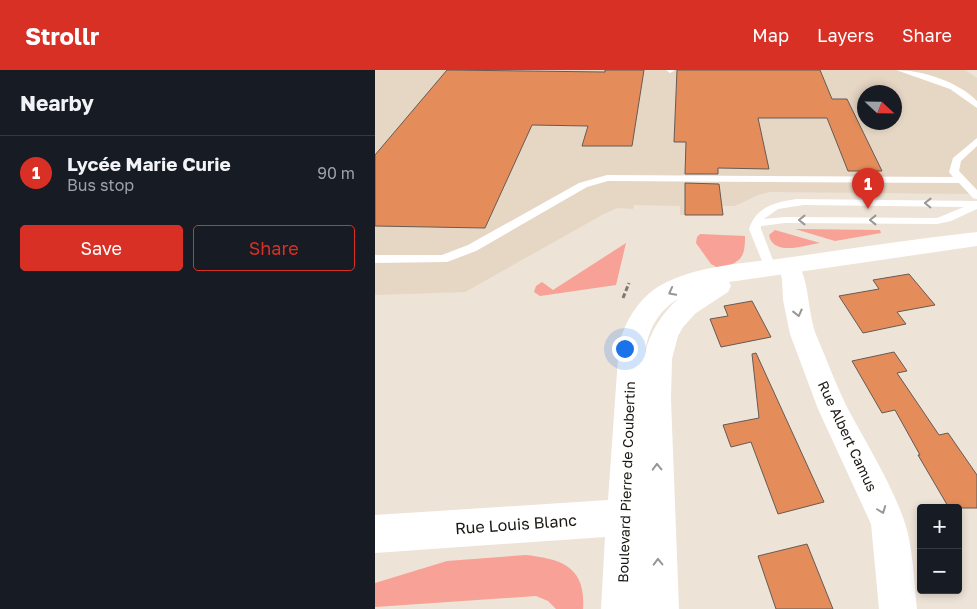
<!DOCTYPE html>
<meta charset="utf-8">
<style>
:root{--surface:#171b24;--page:#242831;--text:#f1f3f6;--muted:#9ea1a6;--line:#363941;--accent:#d93025}
body{margin:0;font-family:"Golos Text",sans-serif;background:var(--page);color:var(--text)}
.controls{position:absolute;right:15px;bottom:15px;display:grid;overflow:hidden;border-radius:5px;box-shadow:0 2px 8px #0003}
.controls button{width:45px;height:45px;display:grid;place-items:center;padding:0;border:0;border-bottom:1px solid var(--line);background:var(--surface);color:var(--text);font:25px sans-serif}
.compass{position:absolute;left:482px;top:15px;width:45px;height:45px;border-radius:50%;background:var(--surface);box-shadow:0 2px 8px #0003;rotate:112deg}
.you{position:absolute;left:249px;top:278px;width:18px;height:18px;margin:-12px;border:4px solid #fff;border-radius:50%;background:#1a73e8;box-shadow:0 0 0 8px #1a73e833}
.badge{display:grid;place-items:center;width:32px;height:32px;border-radius:50%;background:var(--accent);color:#fff;font-size:16px;font-weight:700}
.pin{position:absolute;translate:-50% -41px;filter:drop-shadow(0 1px 2px #0008)}
.pin::after{content:'';position:absolute;top:26px;width:18px;height:15px;background:inherit;clip-path:polygon(0 0,100% 0,50% 100%)}
.list{margin:0;padding:0;list-style:none}
h2{display:flex;justify-content:space-between;align-items:center;height:65px;margin:0;padding:0 20px;font-size:21px}
h2 small{font-size:16px;font-weight:400;color:var(--muted)}
.list li{display:grid;grid-template-columns:32px 1fr auto;gap:15px;align-items:center;box-sizing:border-box;height:75px;padding:0 20px;border-top:1px solid var(--line)}
.list b{display:block;font-size:19px;white-space:nowrap}
.list p{margin:0;font-size:16px;white-space:nowrap;color:var(--muted)}
.list em{font-size:16px;font-style:normal;color:var(--muted)}
.actions{display:flex;gap:10px;padding:15px 20px}
.actions a{flex:1;padding:11px 0;border:1px solid var(--accent);border-radius:5px;text-align:center;font-size:18px;color:var(--accent)}
.actions .main{background:var(--accent);color:#fff}
.map{position:relative;flex:none;width:602px;height:539px;overflow:hidden}
header{display:flex;align-items:center;gap:30px;box-sizing:border-box;height:70px;padding:0 25px;background:var(--accent);color:#fff}
header strong{font-size:24px}
nav{display:flex;gap:28px;margin-inline-start:auto;font-size:18px}
main{display:flex}
aside{flex:1;background:var(--surface)}
.map>svg:first-child{display:block}
.built{fill:#e6d6c4;fill-rule:evenodd}
.green{fill:#f8a196}
.building{fill:#e48d5b;stroke:#675a54}
.lines{fill:none;stroke-linecap:round;stroke-linejoin:round}
.path{stroke:#7f7971;stroke-width:3;stroke-dasharray:5 2.5;stroke-linecap:butt}
.lane{fill:#fff;fill-rule:evenodd}
.street{fill:#fff;fill-rule:evenodd}
.secondary{fill:#fff;fill-rule:evenodd}
.oneway{stroke:#989795}
.labels{text-anchor:middle;dominant-baseline:central;stroke-width:4;stroke-linejoin:round;paint-order:stroke}
.street-label{font-size:14px;fill:#1b1813;stroke:#fff}
.near-street-label{font-size:16px;fill:#1b1813;stroke:#fff}
</style>
<header>
<strong>Strollr</strong>
<nav><a>Map</a><a>Layers</a><a>Share</a></nav>
</header>
<main>
<aside>
<h2>Nearby<small></small></h2>
<ul class="list">
<li><span class="badge">1</span><div><b>Lycée Marie Curie</b><p>Bus stop</p></div><em>90 m</em></li>
</ul>
<div class="actions"><a class="main">Save</a><a>Share</a></div>
</aside>
<div class="map">
<svg width="602" height="539" viewBox="0 0 602 539">
<rect width="100%" height="100%" fill="#ede3d7"/>
<path class="built" d="M 0,0 L 590,0 L 602,8 L 602,124 L 395,122 L 383,125 L 360,136 L 347,136 L 348,145 L 305,145 L 305,136 L 259,135 L 258,139 L 242,138 L 227,145 L 90,222 L 0,225 ZM 490,22 L 520,22 L 520,52 L 490,52 Z"/>
<g class="green">
<path d="M 420,159 L 505,160 L 506,163 L 460,171 Z"/>
<path d="M 400,160 L 445,173 C 430,175 398,187 394,165 Z"/>
<path d="M 325,164 L 370,166 C 370,189 366,191 345,199 L 336,194 L 321,173 L 322,167 Z"/>
<path d="M 251,173 L 241,215 L 165,226 L 159,222 L 161,216 L 167,212 L 178,220 Z"/>
<path d="M 151,485 C 187,489 211,497 208,539 L 181,539 L 173,531 L 161,526 L 0,537 L 0,513 L 72,491 Z"/>
</g>
<g class="building">
<path d="M 72,0 L 230,2 L 230,0 L 269,0 L 257,76 L 207,76 L 213,56 L 157,55 L 110,158 L 0,156 L 0,85 Z"/>
<path d="M 302,0 L 445,0 L 457,29 L 472,29 L 507,101 L 473,101 L 452,48 L 383,48 L 394,99 L 343,98 L 343,104 L 310,104 L 311,72 L 299,72 Z"/>
<path d="M 310,113 L 344,114 L 348,145 L 310,145 Z"/>
<path d="M 534,204 L 560,235 L 522,242 L 531,254 L 488,263 L 464,226 L 504,219 L 498,210 Z"/>
<path d="M 377,231 L 396,267 L 346,277 L 335,249 L 353,246 L 349,236 Z"/>
<path d="M 519,282 L 532,301 L 522,303 L 564,365 L 573,363 L 602,405 L 602,438 L 574,438 L 543,385 L 545,385 L 520,340 L 507,343 L 477,291 Z"/>
<path d="M 381,283 L 449,432 L 403,444 L 376,372 L 356,377 L 348,355 L 384,348 L 377,284 Z"/>
<path d="M 432,474 L 458,539 L 401,539 L 383,486 Z"/>
</g>
<g class="lines">
<path class="path" d="M 248,228 L 254,213"/>
<g class="lane">
<path d="M 291,0 L 299,0 L 299,1 L 295,3 Z"/>
<path d="M 521,0 C 547,0 584,12 602,31 L 602,38 L 575,19 Z"/>
<path d="M 602,68 L 602,76 L 586,91 L 584,101 L 602,120 L 602,129 L 598,128 L 584,113 L 233,111 L 212,117 L 101,181 L 72,192 L 0,193 L 0,185 L 67,185 L 93,175 L 204,113 L 232,105 L 578,107 L 574,102 L 578,88 Z"/>
<path d="M 422,129 L 602,131 L 602,139 L 576,151 L 562,154 L 410,153 L 386,156 L 386,159 L 401,198 L 395,202 L 391,201 L 374,159 C 381,137 400,132 422,129 ZM 429,135 L 589,137 L 562,148 L 410,147 L 389,149 L 403,139 Z"/>
</g>
<path class="street" d="M 414,188 L 422,191 C 435,212 432,242 442,267 C 452,290 461,315 472,337 C 492,375 516,412 530,453 C 538,478 539,512 542,539 L 504,539 L 496,454 L 443,339 L 415,264 L 408,230 L 407,209 L 403,196 L 406,191 Z"/>
<path class="secondary" d="M 602,162 L 602,176 L 354,212 L 356,216 L 353,222 L 321,243 L 308,257 L 303,266 L 297,289 L 296,329 L 304,539 L 226,539 L 230,467 L 0,483 L 0,445 L 233,430 L 244,274 C 250,252 262,231 281,218 C 320,195 367,194 410,188 C 474,179 538,169 602,162 ZM 303,229 C 287,243 275,262 270,283 C 273,260 283,241 303,229 Z"/>
</g>
<defs><path id="oneway-chevron" d="M-2-3.5L2.5 0L-2 3.5" fill="none" stroke-width="1.6" stroke-linecap="round" stroke-linejoin="round" transform="scale(1.25)"/></defs>
<g class="oneway">
<use href="#oneway-chevron" transform="translate(553 133) rotate(-179)"/>
<use href="#oneway-chevron" transform="translate(427 150) rotate(-180)"/>
<use href="#oneway-chevron" transform="translate(498 150) rotate(-180)"/>
<use href="#oneway-chevron" transform="translate(297 222) rotate(152)"/>
<use href="#oneway-chevron" transform="translate(423 243) rotate(76)"/>
<use href="#oneway-chevron" transform="translate(282 397) rotate(-91)"/>
<use href="#oneway-chevron" transform="translate(507 440) rotate(69)"/>
<use href="#oneway-chevron" transform="translate(283 492) rotate(-91)"/>
</g>
<g class="labels">
<g class="street-label">
<text transform="translate(473 366) rotate(65)">Rue Albert Camus</text>
<text transform="translate(251 412) rotate(-88)">Boulevard Pierre de Coubertin</text>
</g>
<g class="near-street-label">
<text transform="translate(141 454) rotate(-4)">Rue Louis Blanc</text>
</g>
</g>
</svg>
<div class="controls">
<button>+</button>
<button>−</button>
</div>
<svg class="compass" viewBox="-18 -18 36 36"><path d="M0-13l5 13h-10z" fill="#e53935"/><path d="M0 13l5-13h-10z" fill="#9ea1a6"/></svg>
<div class="you"></div>
<div class="pin badge" style="left:493px;top:139px">1</div>
</div>
</main>
